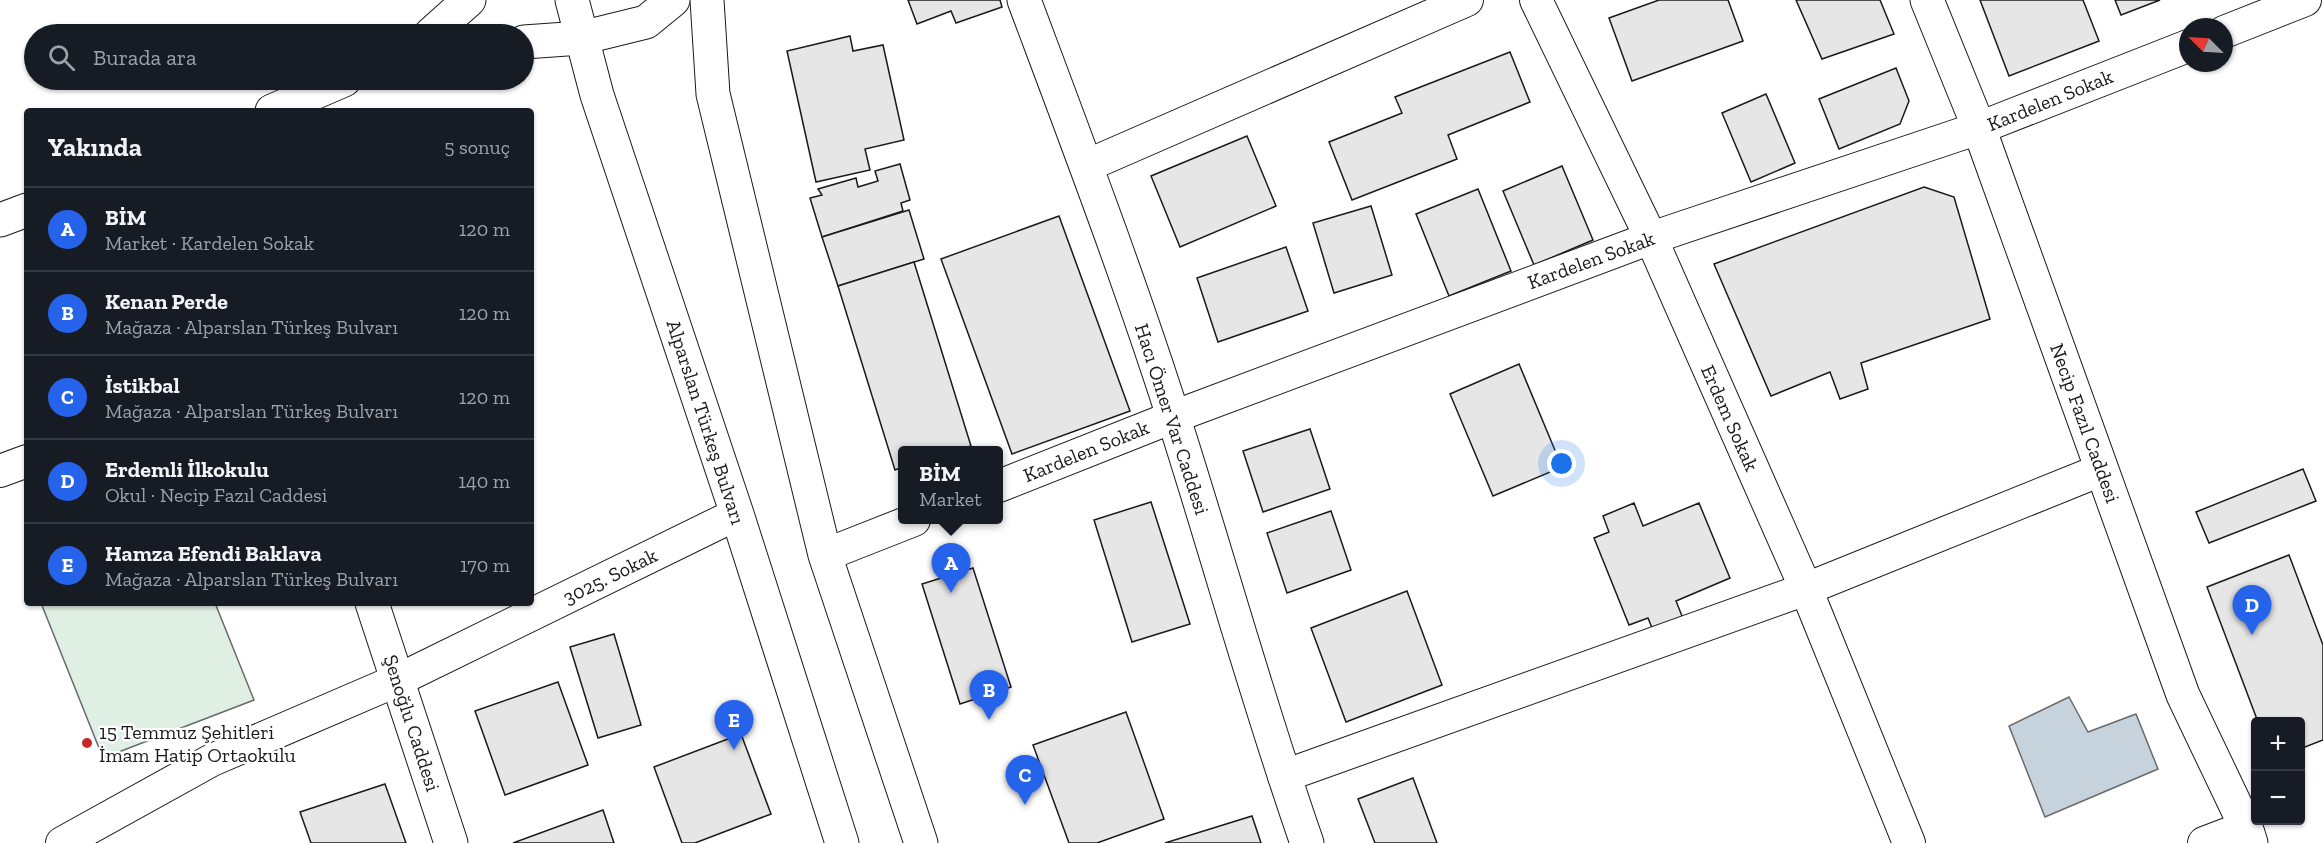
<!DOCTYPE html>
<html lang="tr">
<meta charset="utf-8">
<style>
:root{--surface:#171b24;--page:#242831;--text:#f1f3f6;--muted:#9ea1a6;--line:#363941;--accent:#2563eb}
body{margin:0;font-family:"Zilla Slab",serif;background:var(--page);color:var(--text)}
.controls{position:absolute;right:18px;bottom:18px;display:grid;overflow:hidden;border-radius:6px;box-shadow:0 2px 4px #0004}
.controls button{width:54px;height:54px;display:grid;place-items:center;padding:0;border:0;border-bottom:2px solid var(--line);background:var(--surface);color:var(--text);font:30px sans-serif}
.compass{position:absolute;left:2179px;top:18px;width:54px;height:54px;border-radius:50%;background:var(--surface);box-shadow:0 2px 4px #0004;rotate:294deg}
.you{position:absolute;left:1562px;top:464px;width:21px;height:21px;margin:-15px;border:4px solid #fff;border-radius:50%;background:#1a73e8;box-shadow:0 0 0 9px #1a73e833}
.badge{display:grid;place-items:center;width:39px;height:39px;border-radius:50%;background:var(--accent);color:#fff;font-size:20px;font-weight:700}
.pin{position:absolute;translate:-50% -50px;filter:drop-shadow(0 2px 3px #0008)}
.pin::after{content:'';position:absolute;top:32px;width:21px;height:18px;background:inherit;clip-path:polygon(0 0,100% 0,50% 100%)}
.popup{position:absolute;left:898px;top:446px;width:105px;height:78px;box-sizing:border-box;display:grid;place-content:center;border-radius:6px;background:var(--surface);filter:drop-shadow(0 2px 4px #0005);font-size:20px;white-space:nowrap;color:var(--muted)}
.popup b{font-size:22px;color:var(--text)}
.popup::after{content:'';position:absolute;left:50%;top:100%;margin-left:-12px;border:12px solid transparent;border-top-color:var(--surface)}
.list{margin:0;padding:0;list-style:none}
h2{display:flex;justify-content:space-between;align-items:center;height:78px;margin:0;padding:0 24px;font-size:26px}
h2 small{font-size:20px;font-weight:400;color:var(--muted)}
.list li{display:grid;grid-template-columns:39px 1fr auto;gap:18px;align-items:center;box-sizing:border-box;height:84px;padding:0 24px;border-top:2px solid var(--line)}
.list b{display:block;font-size:22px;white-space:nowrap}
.list p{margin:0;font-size:20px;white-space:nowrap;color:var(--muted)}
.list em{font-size:20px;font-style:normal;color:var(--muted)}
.icon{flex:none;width:33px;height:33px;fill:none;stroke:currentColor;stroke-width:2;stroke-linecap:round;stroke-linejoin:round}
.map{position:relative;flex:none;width:2323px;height:843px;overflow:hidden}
.search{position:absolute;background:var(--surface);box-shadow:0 2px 4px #0004;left:24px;top:24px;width:510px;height:66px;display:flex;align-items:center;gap:15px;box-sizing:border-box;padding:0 21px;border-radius:33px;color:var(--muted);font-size:22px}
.panel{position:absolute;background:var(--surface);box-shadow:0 2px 4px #0004;left:24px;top:108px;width:510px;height:498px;border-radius:6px}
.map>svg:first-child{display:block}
.green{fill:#e0efe3;stroke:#6a6a6a;stroke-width:1.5}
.water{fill:#c6d2dc;stroke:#6a6a6a;stroke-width:1.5}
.building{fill:#e6e6e6;stroke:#1a1a1a;stroke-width:1.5}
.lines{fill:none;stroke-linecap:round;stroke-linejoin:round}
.street-casing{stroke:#1a1a1a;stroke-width:34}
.secondary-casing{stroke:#1a1a1a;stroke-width:35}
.highway-casing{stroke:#1a1a1a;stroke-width:35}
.street{stroke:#fff;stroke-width:32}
.secondary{stroke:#fff;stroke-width:33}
.highway{stroke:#fff;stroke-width:33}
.poi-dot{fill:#c62828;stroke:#fff;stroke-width:2}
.labels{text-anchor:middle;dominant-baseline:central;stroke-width:4.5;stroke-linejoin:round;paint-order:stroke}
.street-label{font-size:20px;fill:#1a1a1a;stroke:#fff}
.poi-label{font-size:20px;fill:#1a1a1a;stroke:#fff;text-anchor:start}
</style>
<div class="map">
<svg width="2323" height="843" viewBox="0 0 2323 843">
<rect width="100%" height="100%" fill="#fff"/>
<path class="green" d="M 41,603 L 215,603 L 254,700 L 103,758 Z"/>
<path class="water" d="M 2069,697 L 2088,732 L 2136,714 L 2158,769 L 2045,817 L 2009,726 Z"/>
<g class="building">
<path d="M 908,0 L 1000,0 L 1002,7 L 956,23 L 951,11 L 917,24 Z"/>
<path d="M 1659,0 L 1728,0 L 1743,41 L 1632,81 L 1609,18 Z"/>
<path d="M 1796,0 L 1880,0 L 1894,34 L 1822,59 Z"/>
<path d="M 1980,0 L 2083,0 L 2099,41 L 2009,76 Z"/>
<path d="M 2115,0 L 2160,0 L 2121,15 Z"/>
<path d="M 850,36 L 853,51 L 883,45 L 904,140 L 865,149 L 870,170 L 816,182 L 787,51 Z"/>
<path d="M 1510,52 L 1530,102 L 1448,135 L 1457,159 L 1352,200 L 1329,142 L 1402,113 L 1395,97 Z"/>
<path d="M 1896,68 L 1909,101 L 1900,124 L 1839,149 L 1819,99 Z"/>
<path d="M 1766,94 L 1795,163 L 1751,182 L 1722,113 Z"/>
<path d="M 1247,136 L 1276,206 L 1180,247 L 1151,176 Z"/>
<path d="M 900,164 L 910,200 L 901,203 L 903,211 L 822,237 L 810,198 L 822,195 L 818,189 L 856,178 L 858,187 L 878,181 L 875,171 Z"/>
<path d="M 1562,166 L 1593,240 L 1534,265 L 1503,191 Z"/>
<path d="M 1924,187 L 1954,197 L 1990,319 L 1861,363 L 1868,389 L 1840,399 L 1830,372 L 1771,396 L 1714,264 Z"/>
<path d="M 1478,189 L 1511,271 L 1449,296 L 1416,214 Z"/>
<path d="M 1371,206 L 1392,275 L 1334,293 L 1313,223 Z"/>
<path d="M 909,210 L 924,259 L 838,286 L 822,237 Z"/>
<path d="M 1059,216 L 1130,411 L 1012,454 L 941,259 Z"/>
<path d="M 1286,247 L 1308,311 L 1218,342 L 1197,278 Z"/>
<path d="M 914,262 L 971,446 L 957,450 L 903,450 L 903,467 L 895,470 L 838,286 Z"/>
<path d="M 1519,364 L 1562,467 L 1493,496 L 1450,394 Z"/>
<path d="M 1310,429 L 1330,489 L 1263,512 L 1243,451 Z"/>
<path d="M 2303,469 L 2316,501 L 2209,543 L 2196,512 Z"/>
<path d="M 1151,502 L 1190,624 L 1132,642 L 1094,520 Z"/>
<path d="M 1634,503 L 1643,526 L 1699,503 L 1730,578 L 1676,601 L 1684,621 L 1654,633 L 1648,618 L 1629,625 L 1594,538 L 1609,532 L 1603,516 Z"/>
<path d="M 1331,511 L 1351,570 L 1287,593 L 1267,533 Z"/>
<path d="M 2289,555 L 2323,645 L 2323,740 L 2300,749 L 2300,722 L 2258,722 L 2207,587 Z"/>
<path d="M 973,568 L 1011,687 L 960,704 L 922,584 Z"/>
<path d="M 1407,591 L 1442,685 L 1346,722 L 1311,628 Z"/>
<path d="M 614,634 L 641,725 L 598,738 L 570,647 Z"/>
<path d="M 558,682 L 588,765 L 505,795 L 475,711 Z"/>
<path d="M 1126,712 L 1164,819 L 1097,843 L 1069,843 L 1033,745 Z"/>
<path d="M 741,734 L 771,814 L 695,843 L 682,843 L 654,767 Z"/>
<path d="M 1413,778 L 1437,843 L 1375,843 L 1358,799 Z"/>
<path d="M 385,784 L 406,843 L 311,843 L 300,812 Z"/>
<path d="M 603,810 L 614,843 L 513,843 Z"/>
<path d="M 1252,816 L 1261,843 L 1165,843 Z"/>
</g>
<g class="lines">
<defs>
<g id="street">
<path d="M 1536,0 L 1651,238 L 1806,589 L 1909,843"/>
<path d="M 2224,32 L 2305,0"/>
<path d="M 1086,166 L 1467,0"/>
<path d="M 0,471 L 27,461"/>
<path d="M 999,486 L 1173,417 L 1651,238 L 1979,128 L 2188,46"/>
<path d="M 825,555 L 914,520"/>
<path d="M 1284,776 L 1806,589 L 2101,470"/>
<path d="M 62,843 L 212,760 L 398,680 L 737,514"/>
<path d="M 2204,843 L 2246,827"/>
</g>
<g id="secondary">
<path d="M 1024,0 C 1076,139 1129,278 1174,419 C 1219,560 1258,703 1307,843"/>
<path d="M 1927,0 L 1979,128 L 2183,695 L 2246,827 L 2251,843"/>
<path d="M 431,34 L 469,0"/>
<path d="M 524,42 L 581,38"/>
<path d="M 272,111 L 344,80"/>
<path d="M 0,220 L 27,210"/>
<path d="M 372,603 L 451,843"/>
</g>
<g id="highway">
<path d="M 572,0 L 597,95 L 737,514 L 842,843"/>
<path d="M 707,0 L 713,94 L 825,555 L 921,843"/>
<path d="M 581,38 L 646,22 L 673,0"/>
</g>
</defs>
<use href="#street" class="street-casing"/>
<use href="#secondary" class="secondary-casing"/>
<use href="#highway" class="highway-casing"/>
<use href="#street" class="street"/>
<use href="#secondary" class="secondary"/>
<use href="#highway" class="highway"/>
</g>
<circle class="poi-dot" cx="87" cy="743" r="6"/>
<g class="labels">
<g class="street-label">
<text transform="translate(2050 100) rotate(-22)">Kardelen Sokak</text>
<text transform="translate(1591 260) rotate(-20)">Kardelen Sokak</text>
<text transform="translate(1730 418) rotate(66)">Erdem Sokak</text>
<text transform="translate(1172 419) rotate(72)">Hacı Ömer Var Caddesi</text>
<text transform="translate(706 422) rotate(72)">Alparslan Türkeş Bulvarı</text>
<text transform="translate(2085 423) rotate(70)">Necip Fazıl Caddesi</text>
<text transform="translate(1086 451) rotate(-22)">Kardelen Sokak</text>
<text transform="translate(610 576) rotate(-26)">3025. Sokak</text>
<text transform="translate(412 723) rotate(72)">Şenoğlu Caddesi</text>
</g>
<g class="poi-label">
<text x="99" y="732">15 Temmuz Şehitleri<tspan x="99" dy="23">İmam Hatip Ortaokulu</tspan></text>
</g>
</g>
</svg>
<div class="controls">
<button>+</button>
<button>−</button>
</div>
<svg class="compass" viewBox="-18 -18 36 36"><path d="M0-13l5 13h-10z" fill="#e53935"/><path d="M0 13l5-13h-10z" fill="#9ea1a6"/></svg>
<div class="you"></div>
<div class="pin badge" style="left:951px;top:593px">A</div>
<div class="popup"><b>BİM</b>Market</div>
<div class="pin badge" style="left:989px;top:720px">B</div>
<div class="pin badge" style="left:1025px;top:805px">C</div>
<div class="pin badge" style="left:2252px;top:635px">D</div>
<div class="pin badge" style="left:734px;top:750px">E</div>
<div class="search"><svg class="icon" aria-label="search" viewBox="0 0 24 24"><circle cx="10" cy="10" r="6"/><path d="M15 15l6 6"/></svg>Burada ara</div>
<section class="panel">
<h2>Yakında<small>5 sonuç</small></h2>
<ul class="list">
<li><span class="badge">A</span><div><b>BİM</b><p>Market · Kardelen Sokak</p></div><em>120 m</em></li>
<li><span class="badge">B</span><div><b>Kenan Perde</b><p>Mağaza · Alparslan Türkeş Bulvarı</p></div><em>120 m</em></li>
<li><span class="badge">C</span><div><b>İstikbal</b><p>Mağaza · Alparslan Türkeş Bulvarı</p></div><em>120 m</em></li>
<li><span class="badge">D</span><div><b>Erdemli İlkokulu</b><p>Okul · Necip Fazıl Caddesi</p></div><em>140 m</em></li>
<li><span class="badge">E</span><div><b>Hamza Efendi Baklava</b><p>Mağaza · Alparslan Türkeş Bulvarı</p></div><em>170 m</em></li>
</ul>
</section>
</div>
